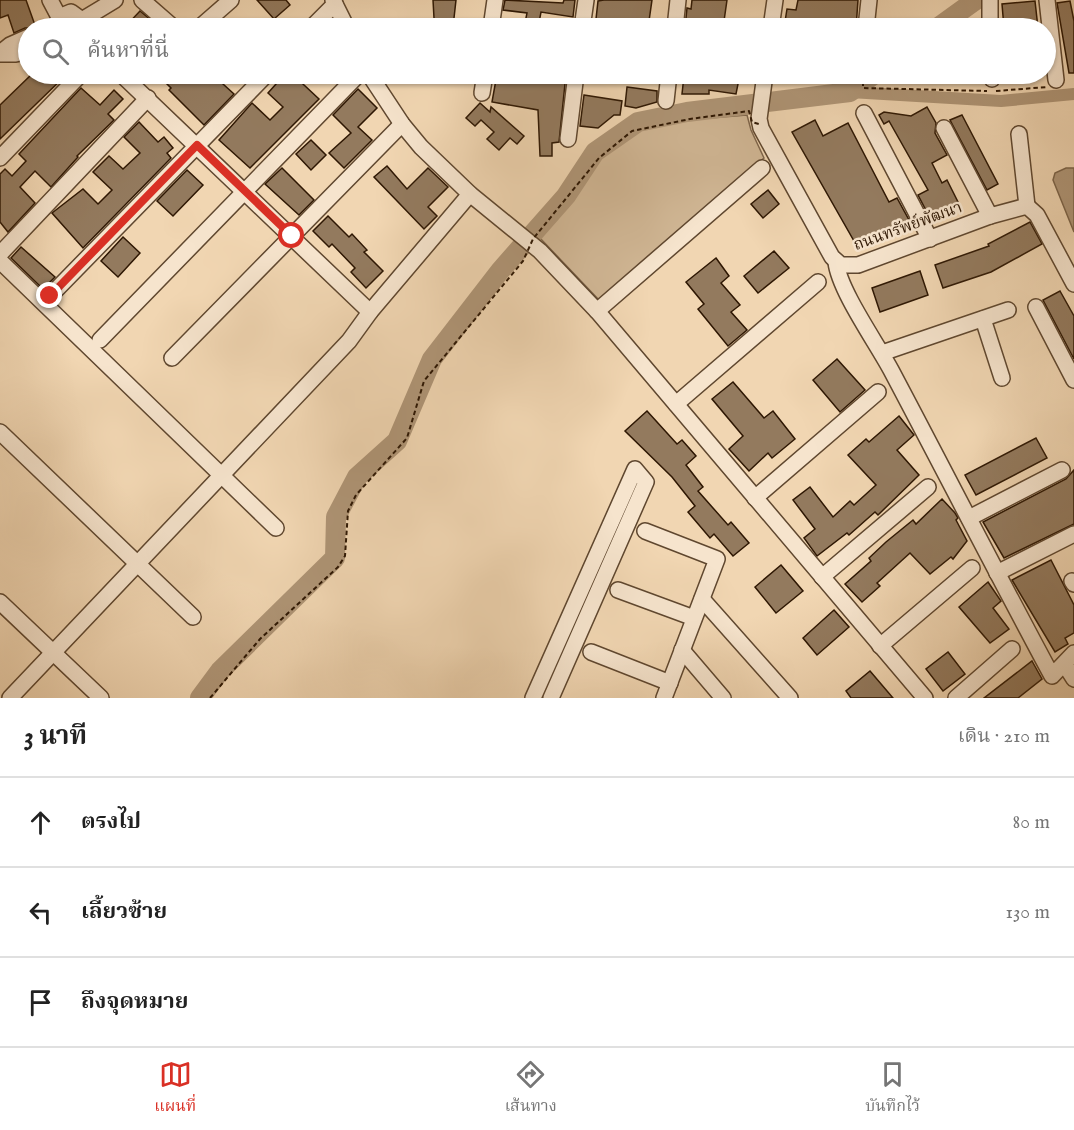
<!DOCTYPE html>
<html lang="th">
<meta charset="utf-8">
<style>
:root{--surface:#fff;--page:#f6f6f6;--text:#222;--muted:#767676;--line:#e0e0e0;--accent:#d93025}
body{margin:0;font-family:"IM FELL English","Noto Serif Thai",serif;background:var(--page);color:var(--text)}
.stop{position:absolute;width:18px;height:18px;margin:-14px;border:4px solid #d93025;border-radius:50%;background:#fff}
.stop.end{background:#d93025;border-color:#fff;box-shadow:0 2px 6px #0008}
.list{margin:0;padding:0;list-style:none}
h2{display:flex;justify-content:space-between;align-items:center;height:78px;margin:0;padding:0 24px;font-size:26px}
h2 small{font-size:20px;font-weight:400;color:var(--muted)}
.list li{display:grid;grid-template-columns:39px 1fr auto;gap:18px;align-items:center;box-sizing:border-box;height:90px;padding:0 24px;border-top:2px solid var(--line)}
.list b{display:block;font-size:22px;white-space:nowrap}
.list em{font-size:20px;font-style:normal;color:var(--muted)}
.icon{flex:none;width:33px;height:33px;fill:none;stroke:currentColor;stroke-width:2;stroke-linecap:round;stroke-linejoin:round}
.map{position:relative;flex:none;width:1074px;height:698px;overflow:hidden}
.search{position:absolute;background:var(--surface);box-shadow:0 2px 4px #0004;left:18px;right:18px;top:18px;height:66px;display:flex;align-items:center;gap:15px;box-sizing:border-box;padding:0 21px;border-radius:33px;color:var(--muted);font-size:22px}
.sheet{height:348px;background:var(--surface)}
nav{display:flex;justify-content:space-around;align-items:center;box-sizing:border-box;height:84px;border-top:2px solid var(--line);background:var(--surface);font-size:16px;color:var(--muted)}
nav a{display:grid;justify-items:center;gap:3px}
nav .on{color:var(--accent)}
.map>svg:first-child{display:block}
.green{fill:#d0b694;stroke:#7f664c;stroke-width:1.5}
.water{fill:#af9576;stroke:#7b6348;stroke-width:1.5}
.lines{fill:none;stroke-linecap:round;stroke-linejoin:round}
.canal{stroke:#af9576;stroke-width:12}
.river{stroke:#af9576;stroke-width:20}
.building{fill:#937a5e;stroke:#2e1703;stroke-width:1.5}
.minor-casing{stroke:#5f472f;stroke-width:18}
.path{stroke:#2e1703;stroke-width:2;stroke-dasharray:4.5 3;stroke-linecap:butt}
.minor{stroke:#f6e4cd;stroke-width:15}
.path-bridge{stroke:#2e1703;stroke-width:2;stroke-dasharray:4.5 3;stroke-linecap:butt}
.route{stroke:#d93025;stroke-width:8}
.labels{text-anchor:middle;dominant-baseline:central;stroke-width:5;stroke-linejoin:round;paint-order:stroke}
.street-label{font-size:16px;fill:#2e1703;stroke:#f6e4cd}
</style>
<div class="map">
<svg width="1074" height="698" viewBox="0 0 1074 698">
<rect width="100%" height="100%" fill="#f1d6b2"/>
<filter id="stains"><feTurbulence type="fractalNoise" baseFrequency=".00333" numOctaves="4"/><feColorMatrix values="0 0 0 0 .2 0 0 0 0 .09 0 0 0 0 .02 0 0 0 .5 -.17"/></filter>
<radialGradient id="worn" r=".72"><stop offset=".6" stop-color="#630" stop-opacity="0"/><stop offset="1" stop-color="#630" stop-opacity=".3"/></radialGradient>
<path class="green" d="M 747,115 L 751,130 L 764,158 L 599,300 L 539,237 C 564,205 593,153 629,133 C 653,120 718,118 747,115 Z"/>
<path class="water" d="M 1066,168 L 1074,168 L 1074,232 L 1053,180 L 1055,173 Z"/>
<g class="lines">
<path class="canal" d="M 850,92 L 1001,101 L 1074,94"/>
<g class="river">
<path d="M 937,28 L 976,0"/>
<path d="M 200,698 L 220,671 L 335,558 L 336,517 L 357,477 L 397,441 L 432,359 L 500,271 L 566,196 L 595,152 L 638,122 L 687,112 L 850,92 L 875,74"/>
</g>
</g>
<g class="building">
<path d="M 0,0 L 26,0 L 36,28 L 25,28 L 14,33 L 8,15 L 0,18 Z"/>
<path d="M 257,0 L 286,0 L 290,5 L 274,19 Z"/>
<path d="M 433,0 L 456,0 L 453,27 L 440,25 L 434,18 Z"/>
<path d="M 505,0 L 563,3 L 564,0 L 575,0 L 573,17 L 541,12 L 538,28 L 524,28 L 527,13 L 503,10 Z"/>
<path d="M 604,0 L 652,0 L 648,28 L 603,28 L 604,20 L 596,19 L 598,1 Z"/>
<path d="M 692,0 L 727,0 L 723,28 L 685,28 L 687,8 L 691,9 Z"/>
<path d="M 798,0 L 858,0 L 856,28 L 784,28 L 787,9 L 796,10 Z"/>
<path d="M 1035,1 L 1038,28 L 1004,28 L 1002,4 Z"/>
<path d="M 1070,1 L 1074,21 L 1074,73 L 1069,73 L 1057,3 Z"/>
<path d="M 140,11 L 152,21 L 156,28 L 124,28 Z"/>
<path d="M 32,74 L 66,75 L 0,139 L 0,105 Z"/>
<path d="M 157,74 L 212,74 L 234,94 L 204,125 L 169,90 L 171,88 Z"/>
<path d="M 285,74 L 314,74 L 303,84 L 319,99 L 250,168 L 219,140 L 252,103 L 270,120 L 283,107 L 268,93 Z"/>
<path d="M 449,74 L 475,74 L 474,82 L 448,81 Z"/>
<path d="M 497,74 L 566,74 L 559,142 L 552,143 L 552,156 L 540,156 L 538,110 L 492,102 Z"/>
<path d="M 704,74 L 740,74 L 736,94 L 709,90 L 709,94 L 682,94 L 684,76 L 704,78 Z"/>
<path d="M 627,87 L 657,91 L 657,102 L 636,108 L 625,106 Z"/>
<path d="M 81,88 L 100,105 L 114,90 L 123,99 L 108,114 L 114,120 L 77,156 L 78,157 L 51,187 L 35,171 L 20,187 L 35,203 L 8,232 L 0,222 L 0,174 L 5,169 L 12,176 L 26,161 L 19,154 Z"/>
<path d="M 358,89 L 377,108 L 358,127 L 372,140 L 344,168 L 329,153 L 351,133 L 333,115 Z"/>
<path d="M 584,95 L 622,101 L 620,115 L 614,115 L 598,128 L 580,126 Z"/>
<path d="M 480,103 L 490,112 L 491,107 L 524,136 L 517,144 L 510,138 L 499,150 L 487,139 L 494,132 L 481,120 L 475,126 L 466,118 Z"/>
<path d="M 927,107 L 936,123 L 935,133 L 947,155 L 932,163 L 942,183 L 947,180 L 958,202 L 929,216 L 918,195 L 928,190 L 889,121 L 884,124 L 879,115 L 884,112 L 911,116 Z"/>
<path d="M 962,115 L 998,184 L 987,190 L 950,120 Z"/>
<path d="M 815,120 L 823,136 L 848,123 L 889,202 L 897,198 L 909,220 L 858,248 L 792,132 Z"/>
<path d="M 139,122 L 158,142 L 164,137 L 173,148 L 167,153 L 171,158 L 83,248 L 52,213 L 83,189 L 98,204 L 112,190 L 93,172 L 109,156 L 123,169 L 140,153 L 124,137 Z"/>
<path d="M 311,140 L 326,155 L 311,170 L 296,154 Z"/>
<path d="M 387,166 L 407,189 L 428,168 L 448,187 L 428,207 L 437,216 L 424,229 L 374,177 Z"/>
<path d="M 282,168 L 314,200 L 299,215 L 265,184 Z"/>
<path d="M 187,170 L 203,185 L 173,216 L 157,201 Z"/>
<path d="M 768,190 L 779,204 L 763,218 L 751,204 Z"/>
<path d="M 328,216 L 349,237 L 352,234 L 367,250 L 364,252 L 383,271 L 366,288 L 351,272 L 355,268 L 332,244 L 329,247 L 313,231 Z"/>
<path d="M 1030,222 L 1042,244 L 991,272 L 943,288 L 935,265 L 989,246 L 988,244 Z"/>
<path d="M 123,237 L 140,253 L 118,277 L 101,261 Z"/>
<path d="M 21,247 L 55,277 L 43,289 L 11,258 Z"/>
<path d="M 774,251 L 789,268 L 758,293 L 744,276 Z"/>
<path d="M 716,258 L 729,276 L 721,283 L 740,305 L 731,312 L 747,330 L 728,346 L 698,309 L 704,304 L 686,282 Z"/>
<path d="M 920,271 L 928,295 L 880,312 L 872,288 Z"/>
<path d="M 1060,291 L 1074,316 L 1074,359 L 1043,300 Z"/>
<path d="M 837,359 L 865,390 L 840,412 L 813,380 Z"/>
<path d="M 733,382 L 764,418 L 773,411 L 795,439 L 772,458 L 768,453 L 749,471 L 729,449 L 743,436 L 712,399 Z"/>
<path d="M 647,411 L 677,444 L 682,440 L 696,456 L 686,465 L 703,487 L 698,491 L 728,525 L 731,522 L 749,543 L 733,556 L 714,534 L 710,538 L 688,512 L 695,506 L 672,477 L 625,431 Z"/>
<path d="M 899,416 L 914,435 L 897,450 L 919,475 L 878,515 L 875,512 L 849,535 L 847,533 L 817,556 L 804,538 L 815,529 L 793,500 L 810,487 L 833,517 L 850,501 L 854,505 L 876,485 L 848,455 L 866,439 L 869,442 Z"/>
<path d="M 1036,438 L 1047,458 L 976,495 L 965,475 Z"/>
<path d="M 1074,470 L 1074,524 L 1004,558 L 983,522 L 1066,479 Z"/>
<path d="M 942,499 L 955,513 L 958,518 L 956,520 L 967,541 L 953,559 L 951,557 L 930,574 L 910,553 L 877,583 L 880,586 L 862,602 L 845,584 L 871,561 L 869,558 L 886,542 L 913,520 L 916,524 Z"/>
<path d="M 1051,560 L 1074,605 L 1074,633 L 1065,638 L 1068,644 L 1055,652 L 1012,580 Z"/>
<path d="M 781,565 L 803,591 L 776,613 L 755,587 Z"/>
<path d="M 988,582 L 1001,601 L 993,608 L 1009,629 L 990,643 L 959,607 Z"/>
<path d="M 834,610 L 849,627 L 817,655 L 803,638 Z"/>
<path d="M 948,652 L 965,674 L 943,691 L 926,669 Z"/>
<path d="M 1032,661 L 1042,679 L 1018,698 L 984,698 Z"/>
<path d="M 870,671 L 893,698 L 851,698 L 846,691 Z"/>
</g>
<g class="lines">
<defs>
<g id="minor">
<path d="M 50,0 L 59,17"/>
<path d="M 142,0 L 174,28"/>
<path d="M 333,0 L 347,28"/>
<path d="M 990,0 L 990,28"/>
<path d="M 1047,0 L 1056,80"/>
<path d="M 82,20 L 115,0"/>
<path d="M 56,28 L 59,17 L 71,12 L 82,20 L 84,28"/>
<path d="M 199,28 L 231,0"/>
<path d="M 311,28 L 335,4"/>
<path d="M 491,28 L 495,0"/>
<path d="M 582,28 L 586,0"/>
<path d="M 675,28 L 678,0"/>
<path d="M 771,28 L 775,0"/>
<path d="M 866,28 L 869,0"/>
<path d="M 0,53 L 10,45 L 28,37"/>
<path d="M 0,54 L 16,54 L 28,50"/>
<path d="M 369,74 L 402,124 L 421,147 L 470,194 L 540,251 L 597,311 L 925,698"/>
<path d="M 765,74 L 759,119 L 761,128 L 832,257 L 841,265 L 858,265 L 990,216 L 1027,206 L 1037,215 L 1074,284"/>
<path d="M 992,74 L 992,79"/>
<path d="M 482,93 L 485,74"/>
<path d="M 666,101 L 669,74"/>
<path d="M 864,113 L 930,239"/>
<path d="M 944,128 L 990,216"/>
<path d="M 1019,134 L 1027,206"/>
<path d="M 568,139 L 576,74"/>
<path d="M 0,158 L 81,74"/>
<path d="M 0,254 L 148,98"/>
<path d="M 0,261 L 276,528"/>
<path d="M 836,262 C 839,290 876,342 891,370 C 945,472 997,574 1052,676 L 1074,653"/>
<path d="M 50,296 L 267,74"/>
<path d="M 1036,307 L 1074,380"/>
<path d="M 597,311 L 762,168"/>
<path d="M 370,312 L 470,194"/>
<path d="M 983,319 L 1002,378"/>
<path d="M 100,340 L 359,74"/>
<path d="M 882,353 L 1008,310"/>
<path d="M 172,358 L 402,124"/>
<path d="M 676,404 L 818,282"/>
<path d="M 0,432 L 193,617"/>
<path d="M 755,498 L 878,392"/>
<path d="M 969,518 L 1062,470"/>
<path d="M 645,531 L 717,559 L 664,698"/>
<path d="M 997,573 L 1074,534"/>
<path d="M 822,577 L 928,487"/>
<path d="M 1072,581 L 1074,584"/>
<path d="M 618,590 L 694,618"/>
<path d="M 702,599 L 790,698"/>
<path d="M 0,602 L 101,698"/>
<path d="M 880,646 L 972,568"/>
<path d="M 682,650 L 723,698"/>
<path d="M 591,652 L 670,683"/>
<path d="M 1067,668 L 1074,679"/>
<path d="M 10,698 L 349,341 L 370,312 L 121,74"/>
<path d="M 533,698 L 635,469 L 646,482 L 551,698"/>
<path d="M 956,698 L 1012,649"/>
</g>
</defs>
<use href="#minor" class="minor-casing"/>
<g class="path">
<path d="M 863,74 L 863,88 L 987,91"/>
<path d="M 996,91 L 1047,87"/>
</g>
<use href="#minor" class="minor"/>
<path class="path-bridge" d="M 210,698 L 260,639 L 338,567 L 345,556 L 348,511 L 356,495 L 407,438 L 424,381 L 523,261 L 533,239 L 599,158 L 632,131 L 690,119 L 749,111 L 752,122 L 759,124"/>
</g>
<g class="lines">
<path class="route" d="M 50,296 L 197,145 L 292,236"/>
</g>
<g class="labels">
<g class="street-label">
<text transform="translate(908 227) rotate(-20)">ถนนทรัพย์พัฒนา</text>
</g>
</g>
<rect width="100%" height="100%" filter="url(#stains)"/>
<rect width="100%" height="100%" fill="url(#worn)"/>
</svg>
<div class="stop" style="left:292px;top:236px"></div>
<div class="stop end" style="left:50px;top:296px"></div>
<div class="search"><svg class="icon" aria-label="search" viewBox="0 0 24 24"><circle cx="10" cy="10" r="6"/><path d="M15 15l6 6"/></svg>ค้นหาที่นี่</div>
</div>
<section class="sheet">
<h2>3 นาที<small>เดิน · 210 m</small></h2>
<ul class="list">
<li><svg class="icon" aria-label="ahead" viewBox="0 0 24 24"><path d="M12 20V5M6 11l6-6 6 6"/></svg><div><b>ตรงไป</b></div><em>80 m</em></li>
<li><svg class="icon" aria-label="left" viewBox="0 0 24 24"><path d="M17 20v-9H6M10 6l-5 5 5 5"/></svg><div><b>เลี้ยวซ้าย</b></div><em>130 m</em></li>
<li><svg class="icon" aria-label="arrive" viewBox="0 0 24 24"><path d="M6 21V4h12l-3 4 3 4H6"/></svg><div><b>ถึงจุดหมาย</b></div></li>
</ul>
</section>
<nav>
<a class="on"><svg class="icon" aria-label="map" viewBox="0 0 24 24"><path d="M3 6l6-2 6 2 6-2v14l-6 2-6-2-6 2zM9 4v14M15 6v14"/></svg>แผนที่</a>
<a><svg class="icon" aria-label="directions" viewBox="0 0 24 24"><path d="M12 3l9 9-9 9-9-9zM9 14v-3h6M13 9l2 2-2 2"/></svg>เส้นทาง</a>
<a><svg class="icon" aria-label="saved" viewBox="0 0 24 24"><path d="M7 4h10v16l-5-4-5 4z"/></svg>บันทึกไว้</a>
</nav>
